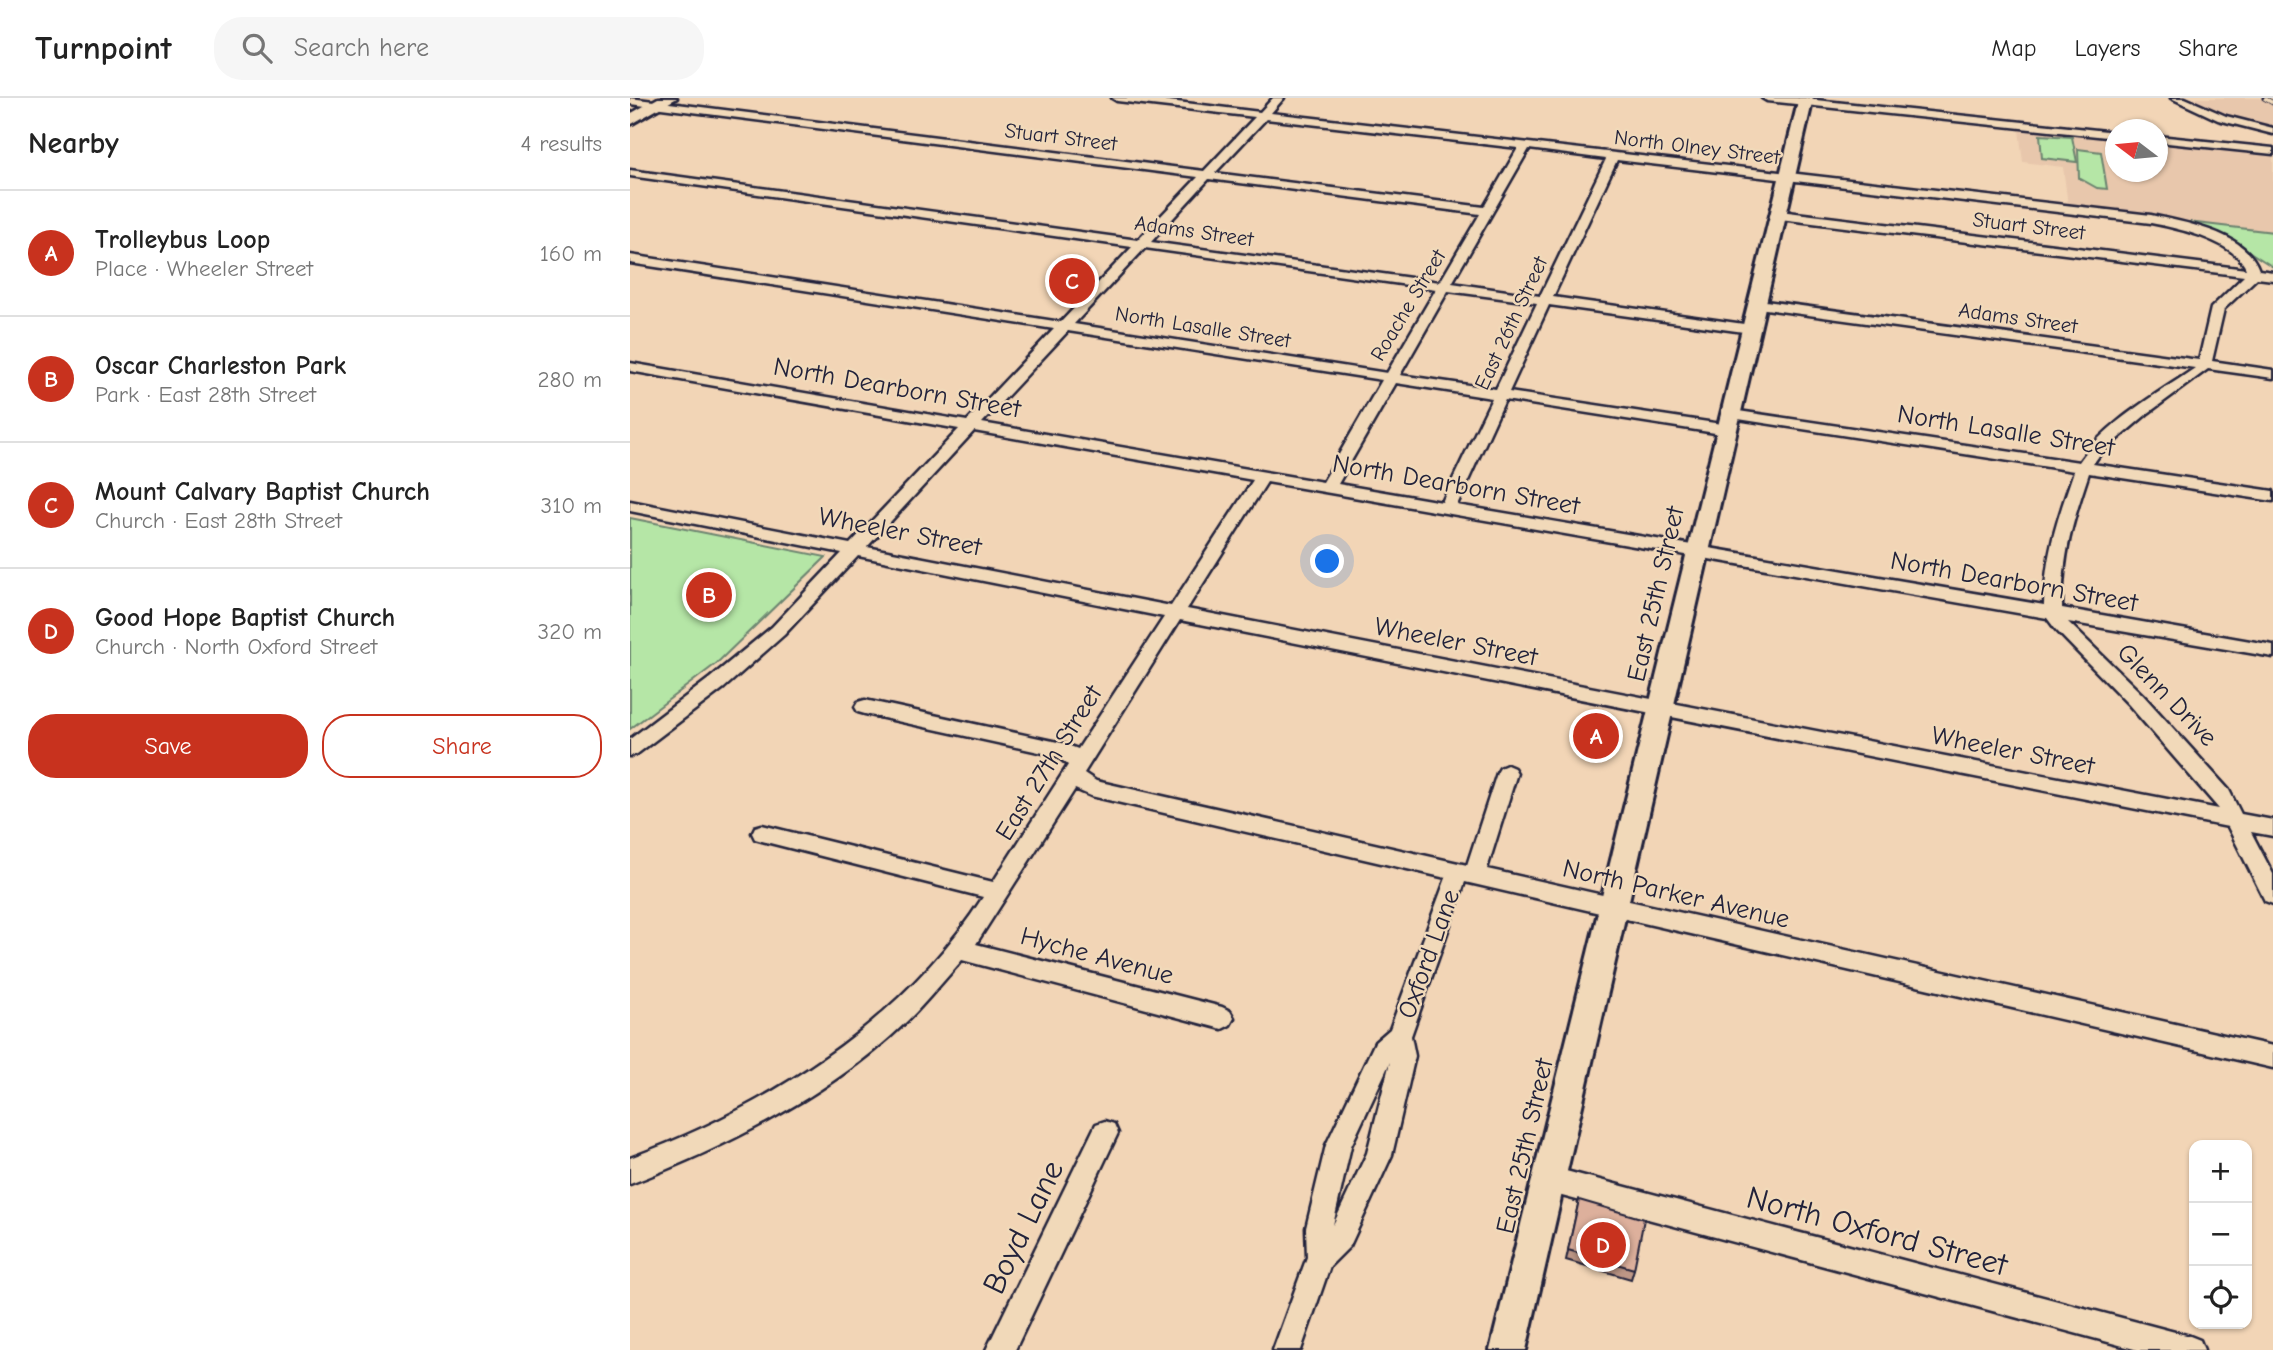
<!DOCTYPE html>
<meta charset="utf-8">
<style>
:root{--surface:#fff;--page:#f6f6f6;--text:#222;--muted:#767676;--line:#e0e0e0;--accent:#c8321e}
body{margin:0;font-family:"Comic Neue",sans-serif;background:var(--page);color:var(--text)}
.controls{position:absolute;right:21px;bottom:21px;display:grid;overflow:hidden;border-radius:14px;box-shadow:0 2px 5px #0004}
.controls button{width:63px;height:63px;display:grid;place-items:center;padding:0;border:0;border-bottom:2px solid var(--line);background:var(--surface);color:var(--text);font:35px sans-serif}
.compass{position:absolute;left:1475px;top:21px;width:63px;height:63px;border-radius:50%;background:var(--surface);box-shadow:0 2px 5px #0004;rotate:286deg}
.you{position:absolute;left:698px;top:464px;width:24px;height:24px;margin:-18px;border:5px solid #fff;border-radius:50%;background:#1a73e8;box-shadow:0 0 0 10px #1a73e833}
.badge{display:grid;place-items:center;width:46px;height:46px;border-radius:50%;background:var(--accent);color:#fff;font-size:23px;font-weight:700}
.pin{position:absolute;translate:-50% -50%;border:4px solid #fff;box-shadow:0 2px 7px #0006}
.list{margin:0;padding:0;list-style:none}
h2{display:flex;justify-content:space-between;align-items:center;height:91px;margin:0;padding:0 28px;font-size:30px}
h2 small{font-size:23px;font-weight:400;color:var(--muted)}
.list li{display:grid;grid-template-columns:46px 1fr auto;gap:21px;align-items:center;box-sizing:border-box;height:126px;padding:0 28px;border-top:2px solid var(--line)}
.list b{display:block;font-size:26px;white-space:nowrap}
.list p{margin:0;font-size:23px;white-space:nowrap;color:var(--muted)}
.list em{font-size:23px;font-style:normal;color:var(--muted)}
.actions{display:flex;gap:14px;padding:21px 28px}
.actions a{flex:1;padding:16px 0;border:2px solid var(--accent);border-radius:28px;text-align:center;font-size:24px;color:var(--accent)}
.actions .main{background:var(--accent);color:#fff}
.icon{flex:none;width:38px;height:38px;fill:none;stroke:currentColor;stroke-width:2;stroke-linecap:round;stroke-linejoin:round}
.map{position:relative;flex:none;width:1643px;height:1252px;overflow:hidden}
header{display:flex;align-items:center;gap:42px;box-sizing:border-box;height:98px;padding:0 35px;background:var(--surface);border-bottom:2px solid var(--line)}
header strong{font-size:33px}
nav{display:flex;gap:38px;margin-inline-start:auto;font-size:24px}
.search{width:490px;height:63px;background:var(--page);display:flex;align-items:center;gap:18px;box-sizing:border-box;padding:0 24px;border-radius:28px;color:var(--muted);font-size:26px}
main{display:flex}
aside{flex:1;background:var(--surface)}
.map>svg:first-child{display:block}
.built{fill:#e8c7ac}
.green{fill:#b5e6a6;stroke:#6c8470;stroke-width:2}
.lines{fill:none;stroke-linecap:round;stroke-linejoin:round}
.minor-casing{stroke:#22223b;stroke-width:5}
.tertiary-casing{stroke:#22223b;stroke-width:6}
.secondary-casing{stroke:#22223b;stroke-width:5}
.minor{fill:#f1d9b9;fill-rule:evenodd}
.tertiary{fill:#f1d9b9;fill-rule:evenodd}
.secondary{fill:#f1d9b9;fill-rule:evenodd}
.rail-casing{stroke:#22223b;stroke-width:5}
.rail{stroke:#f1d9b9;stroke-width:3.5;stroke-dasharray:10;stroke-linecap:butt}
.wall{fill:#be9786;stroke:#22223b;stroke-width:2}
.building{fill:#ddb09c;stroke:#22223b;stroke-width:2}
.labels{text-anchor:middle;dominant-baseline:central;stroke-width:5;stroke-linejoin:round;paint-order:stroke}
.far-street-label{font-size:21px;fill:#22223b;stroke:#f1d9b9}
.street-label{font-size:26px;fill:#22223b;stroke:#f1d9b9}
.near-street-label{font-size:32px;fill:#22223b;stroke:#f1d9b9}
</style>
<header>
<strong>Turnpoint</strong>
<div class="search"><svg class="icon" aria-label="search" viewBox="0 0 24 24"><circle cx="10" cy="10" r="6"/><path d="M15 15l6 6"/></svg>Search here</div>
<nav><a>Map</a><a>Layers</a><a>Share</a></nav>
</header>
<main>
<aside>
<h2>Nearby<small>4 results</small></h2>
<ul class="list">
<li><span class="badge">A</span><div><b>Trolleybus Loop</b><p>Place · Wheeler Street</p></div><em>160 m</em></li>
<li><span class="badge">B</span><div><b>Oscar Charleston Park</b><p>Park · East 28th Street</p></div><em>280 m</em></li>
<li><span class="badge">C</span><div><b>Mount Calvary Baptist Church</b><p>Church · East 28th Street</p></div><em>310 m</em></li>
<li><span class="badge">D</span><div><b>Good Hope Baptist Church</b><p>Church · North Oxford Street</p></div><em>320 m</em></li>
</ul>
<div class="actions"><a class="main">Save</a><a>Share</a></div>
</aside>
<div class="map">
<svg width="1643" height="1252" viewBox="0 0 1643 1252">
<rect width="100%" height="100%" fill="#f2d5b6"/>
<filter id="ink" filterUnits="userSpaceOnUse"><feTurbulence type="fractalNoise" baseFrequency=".0143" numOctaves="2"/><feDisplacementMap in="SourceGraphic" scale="14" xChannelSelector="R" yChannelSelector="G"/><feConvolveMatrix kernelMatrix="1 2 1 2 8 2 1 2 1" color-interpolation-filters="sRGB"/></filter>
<g filter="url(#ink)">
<g class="built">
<path d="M 1553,0 L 1630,0 L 1643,7 L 1643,29 L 1591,17 Z"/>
<path d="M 1389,32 L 1485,42 L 1486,74 L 1528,74 L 1528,46 L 1643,58 L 1643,170 L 1606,145 L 1553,123 L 1438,107 L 1433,69 L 1393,64 Z"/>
</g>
<g class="green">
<path d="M 1410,37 L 1442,39 L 1447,64 L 1412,60 Z"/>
<path d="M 1448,51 L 1471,54 L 1477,91 L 1467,90 L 1449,80 Z"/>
<path d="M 1558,124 L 1643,134 L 1643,169 L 1595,138 Z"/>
<path d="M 0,420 L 196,459 L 87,565 L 0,631 Z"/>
</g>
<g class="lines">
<defs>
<g id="minor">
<path d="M 0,0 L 574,73 L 625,19 L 487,3 L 482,0 L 514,0 L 630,14 L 643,0 L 654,0 L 641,15 L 1521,117 C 1556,125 1616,134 1629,172 L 1643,174 L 1643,182 L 1627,180 L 1594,211 L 1582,263 L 1643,272 L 1643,280 L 1578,271 L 1517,316 L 1471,355 L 1463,366 L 1643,393 L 1643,403 L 1459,375 C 1442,426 1433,455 1432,510 L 1643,547 L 1643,559 L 1438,524 L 1513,597 L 1599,692 L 1611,716 L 1643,722 L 1643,738 L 1621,734 L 1643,776 L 1643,806 L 1635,803 L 1598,729 L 550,522 L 454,675 L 466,683 L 837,767 L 867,675 L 870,670 L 877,667 L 884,670 L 887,675 L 857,771 L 1643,948 L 1643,970 L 835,784 L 781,938 L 785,958 L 762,1057 L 720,1148 L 700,1168 L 671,1252 L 643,1252 L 677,1159 L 676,1130 L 696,1047 L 745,944 L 760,931 L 816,780 L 461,698 L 445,691 L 346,846 L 592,909 L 600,913 L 604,920 L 600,927 L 592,931 L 332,862 C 317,879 302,897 286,914 C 212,991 99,1048 0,1086 L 0,1060 C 138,1009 272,925 353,799 L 132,743 L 125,741 L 122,735 L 125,729 L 132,727 L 363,784 L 438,667 L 427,658 L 235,616 L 228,614 L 225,609 L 228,604 L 235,602 L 432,645 L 448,651 L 534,519 L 228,458 L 154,537 L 94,590 L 7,656 L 0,658 L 0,641 L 80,580 L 142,529 L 212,455 L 0,413 L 0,403 L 220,446 L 329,331 L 0,273 L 0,265 L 337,323 L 424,231 L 0,165 L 0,157 L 431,224 L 502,149 L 0,78 L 0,72 L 508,142 L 568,79 L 0,6 ZM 636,21 L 888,50 L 854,109 L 585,75 ZM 899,51 L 976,61 L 910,198 L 822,185 ZM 987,62 L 1521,125 C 1547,130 1605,143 1616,171 L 1150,113 L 1144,117 L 1150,121 L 1614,178 L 1581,210 L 1569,262 L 1128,202 L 1121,206 L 1128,210 L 1565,270 C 1526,297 1476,324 1449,364 L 1102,312 L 1095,316 L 1102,320 L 1444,373 C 1427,423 1416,453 1414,507 L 827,407 L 875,302 L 1098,337 L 1106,332 L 1098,327 L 879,294 L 919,207 L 1121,235 L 1128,231 L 1121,227 L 923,199 ZM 579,81 L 850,116 L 810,184 L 521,144 ZM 515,150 L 806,191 L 757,275 L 444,226 ZM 818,193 L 907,205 L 866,291 L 770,277 ZM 438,233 L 752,282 L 693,384 L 352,325 ZM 766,285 L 862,300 L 812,404 L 708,386 ZM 344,333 L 623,382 L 541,508 L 237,449 ZM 637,384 L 1417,520 L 1426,532 L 1499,607 L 1589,711 L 557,511 ZM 760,964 L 737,1055 L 703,1127 L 721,1048 Z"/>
<path d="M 1132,0 L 1167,0 L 1486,34 L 1486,40 L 1137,3 Z"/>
<path d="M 1541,0 L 1555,0 L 1596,18 L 1643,30 L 1643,36 L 1588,22 Z"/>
<path d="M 1528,38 L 1643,50 L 1643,56 L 1528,44 Z"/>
<path d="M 475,1023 L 484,1026 L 488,1035 L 385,1252 L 356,1252 L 466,1026 Z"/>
<path d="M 917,1068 L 1560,1238 L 1570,1242 L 1574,1252 L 1508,1252 L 917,1094 L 908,1090 L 904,1081 L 908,1072 Z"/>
</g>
<path id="tertiary" d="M 1169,0 L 1183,0 L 896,1252 L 860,1252 Z"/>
<path id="secondary" d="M 28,0 L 47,0 L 0,27 L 0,16 Z"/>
</defs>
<use href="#minor" class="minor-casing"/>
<use href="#tertiary" class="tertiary-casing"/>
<use href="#secondary" class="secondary-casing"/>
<use href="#minor" class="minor"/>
<use href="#tertiary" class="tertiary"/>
<use href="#secondary" class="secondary"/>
<defs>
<path id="rail" d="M 1634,0 L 1643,5"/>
</defs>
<use href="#rail" class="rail-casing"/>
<use href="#rail" class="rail"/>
</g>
<path class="wall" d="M 949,1102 L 1004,1171 L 1001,1181 L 936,1162 Z"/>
<path class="building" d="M 949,1102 L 1014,1121 L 1004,1171 L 938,1152 Z"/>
</g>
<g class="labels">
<g class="far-street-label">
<text transform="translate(431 39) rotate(7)">Stuart Street</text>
<text transform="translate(1067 49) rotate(7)">North Olney Street</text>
<text transform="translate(1399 128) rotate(7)">Stuart Street</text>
<text transform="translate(564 133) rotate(8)">Adams Street</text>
<text transform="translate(778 207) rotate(-59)">Roache Street</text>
<text transform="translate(1388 220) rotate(8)">Adams Street</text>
<text transform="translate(881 225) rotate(-65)">East 26th Street</text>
<text transform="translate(573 229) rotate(9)">North Lasalle Street</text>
</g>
<g class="street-label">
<text transform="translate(267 290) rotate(10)">North Dearborn Street</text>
<text transform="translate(1376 333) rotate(9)">North Lasalle Street</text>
<text transform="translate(826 387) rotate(10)">North Dearborn Street</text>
<text transform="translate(270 434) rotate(11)">Wheeler Street</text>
<text transform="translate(1384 484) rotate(10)">North Dearborn Street</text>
<text transform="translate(1026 496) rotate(-77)">East 25th Street</text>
<text transform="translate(826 544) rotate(11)">Wheeler Street</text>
<text transform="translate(1537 597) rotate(46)">Glenn Drive</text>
<text transform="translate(1383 653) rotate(11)">Wheeler Street</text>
<text transform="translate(419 665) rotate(-58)">East 27th Street</text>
<text transform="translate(1046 796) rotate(13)">North Parker Avenue</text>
<text transform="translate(799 856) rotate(-70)">Oxford Lane</text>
<text transform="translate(467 858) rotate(15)">Hyche Avenue</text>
<text transform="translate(895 1048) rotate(-77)">East 25th Street</text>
</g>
<g class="near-street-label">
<text transform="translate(393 1129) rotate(-64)">Boyd Lane</text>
<text transform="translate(1247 1133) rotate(15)">North Oxford Street</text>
</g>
</g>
</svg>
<div class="controls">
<button>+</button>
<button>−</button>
<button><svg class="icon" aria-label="locate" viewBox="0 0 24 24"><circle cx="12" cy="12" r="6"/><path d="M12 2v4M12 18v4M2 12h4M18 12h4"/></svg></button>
</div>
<svg class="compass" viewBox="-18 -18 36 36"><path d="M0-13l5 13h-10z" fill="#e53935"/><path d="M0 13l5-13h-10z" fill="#767676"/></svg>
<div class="you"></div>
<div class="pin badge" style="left:966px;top:638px">A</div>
<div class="pin badge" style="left:79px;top:497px">B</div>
<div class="pin badge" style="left:442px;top:183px">C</div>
<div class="pin badge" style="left:973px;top:1147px">D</div>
</div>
</main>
